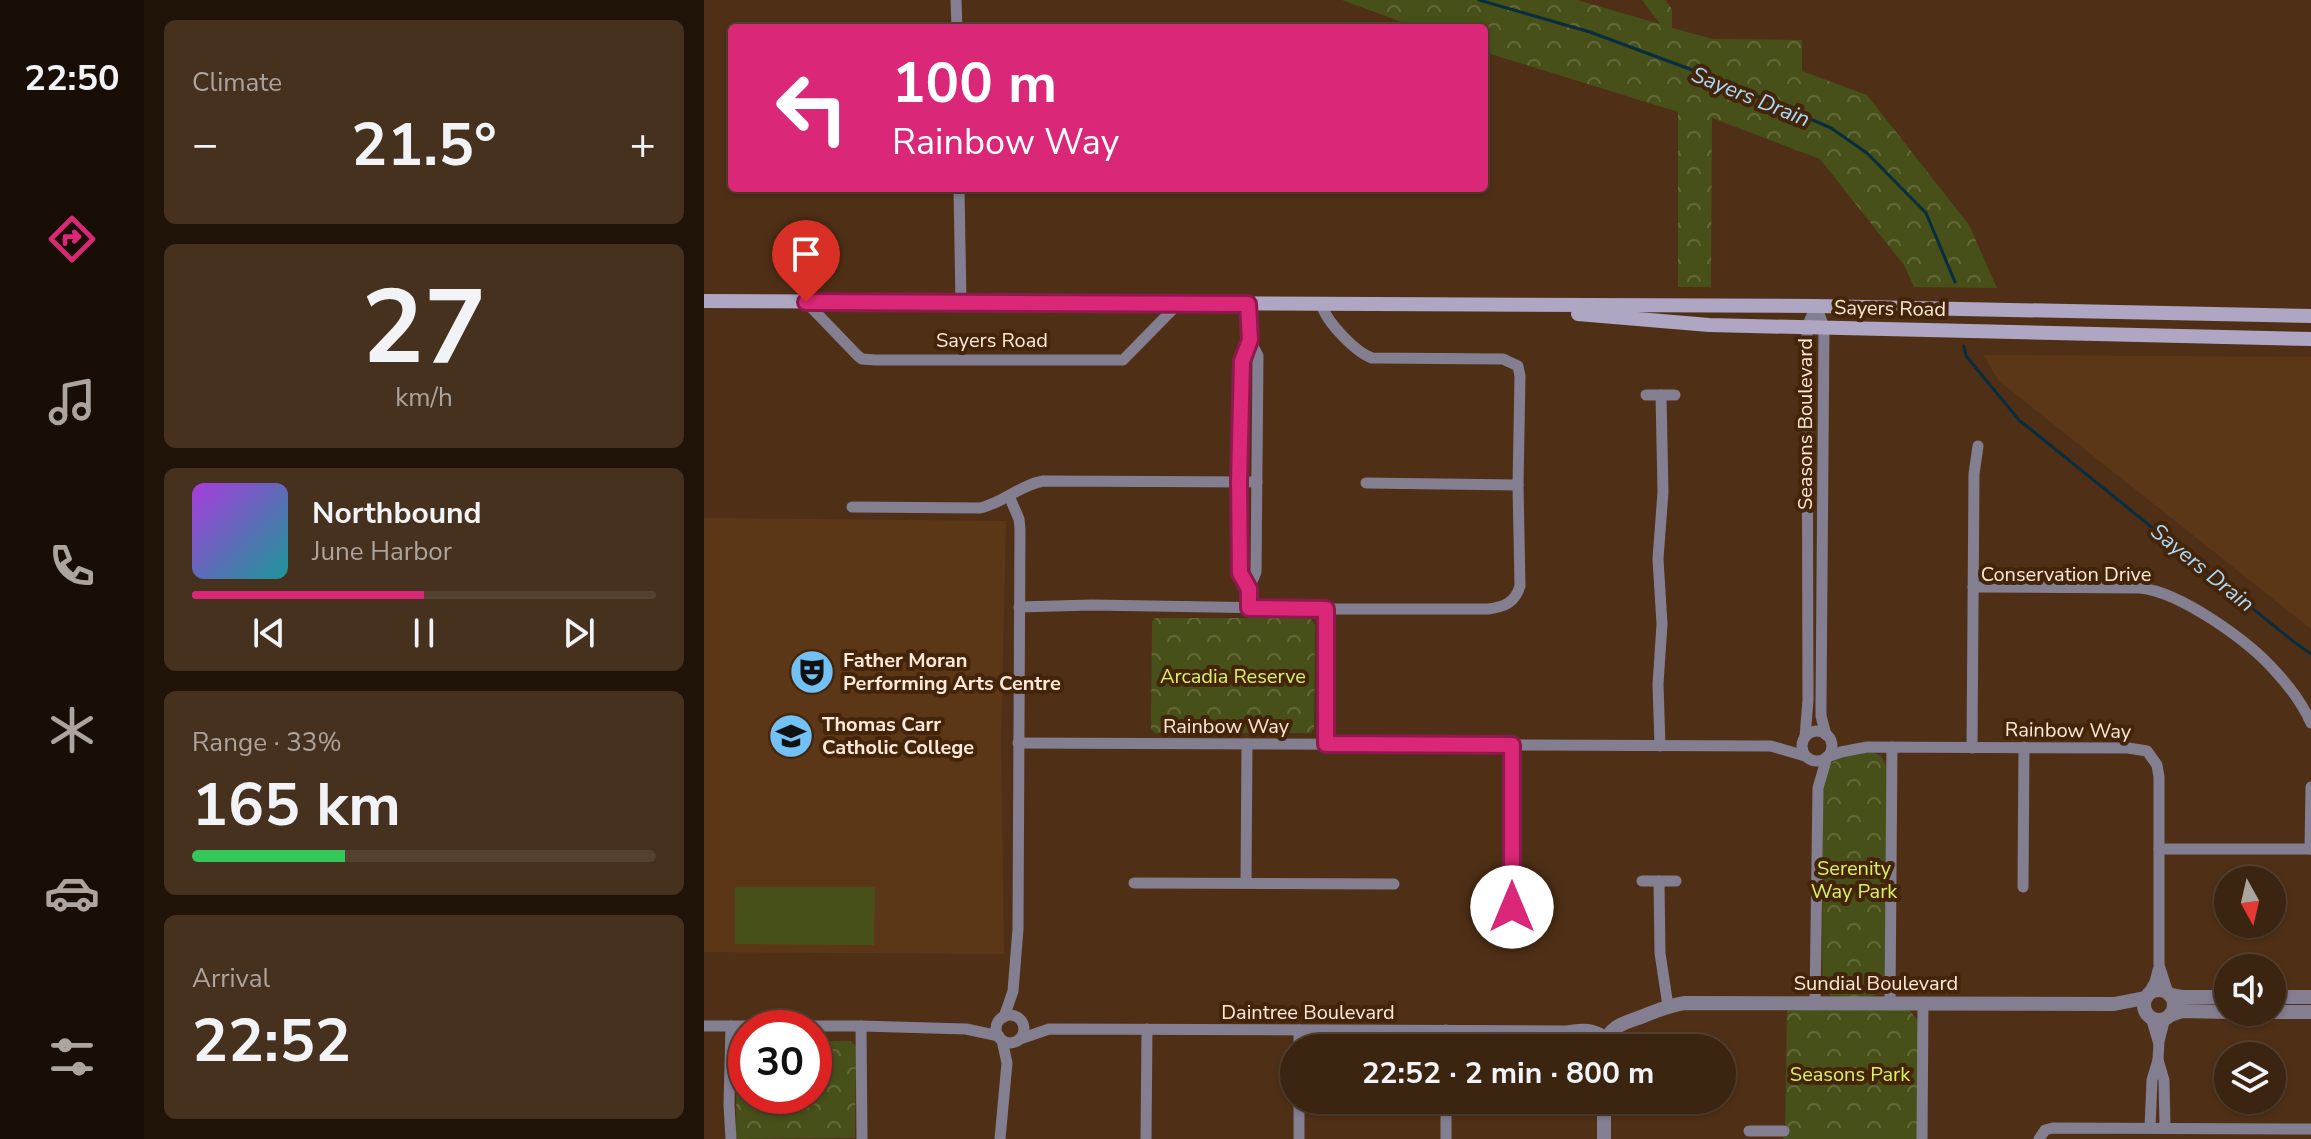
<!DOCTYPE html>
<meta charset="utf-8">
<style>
:root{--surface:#3b2410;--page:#46301e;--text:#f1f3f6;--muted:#aca49f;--line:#544130;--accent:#db2777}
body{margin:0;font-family:"Nunito Sans",sans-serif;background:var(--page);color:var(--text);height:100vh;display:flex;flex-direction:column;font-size:30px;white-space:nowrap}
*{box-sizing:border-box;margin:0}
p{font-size:26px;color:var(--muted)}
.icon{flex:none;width:44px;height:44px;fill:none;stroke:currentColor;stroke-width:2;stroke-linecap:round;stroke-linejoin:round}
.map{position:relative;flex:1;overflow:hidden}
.details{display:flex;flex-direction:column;gap:20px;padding:20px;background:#201409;width:560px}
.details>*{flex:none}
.banner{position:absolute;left:24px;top:24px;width:760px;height:168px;border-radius:8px;box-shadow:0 2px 6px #0004,0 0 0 2px var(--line);background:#db2777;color:#fff;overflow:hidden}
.needle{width:52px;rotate:172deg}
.tools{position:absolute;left:1510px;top:866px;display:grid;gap:16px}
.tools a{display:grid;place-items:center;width:72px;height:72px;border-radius:50%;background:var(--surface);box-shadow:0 2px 6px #0004,0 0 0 2px var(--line);font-size:40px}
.speed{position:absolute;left:24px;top:1010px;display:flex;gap:16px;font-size:40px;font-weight:700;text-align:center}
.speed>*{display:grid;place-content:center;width:104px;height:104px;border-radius:50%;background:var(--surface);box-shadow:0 2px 6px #0004,0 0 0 2px var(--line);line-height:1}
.speed .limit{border:12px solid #d22;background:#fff;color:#111}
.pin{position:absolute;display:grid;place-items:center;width:68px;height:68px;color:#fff;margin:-82px -34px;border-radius:50% 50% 50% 0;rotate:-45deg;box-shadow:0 0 8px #0007}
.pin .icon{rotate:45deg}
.me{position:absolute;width:88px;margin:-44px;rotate:0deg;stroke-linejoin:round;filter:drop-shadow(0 0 6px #0008)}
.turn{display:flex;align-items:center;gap:28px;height:168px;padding:0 32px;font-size:36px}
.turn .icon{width:104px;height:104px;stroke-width:2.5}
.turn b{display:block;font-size:56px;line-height:68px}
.big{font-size:60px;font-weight:700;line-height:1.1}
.details .card{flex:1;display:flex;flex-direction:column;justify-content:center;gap:12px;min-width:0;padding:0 28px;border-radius:12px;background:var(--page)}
.details .dial{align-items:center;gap:0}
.dial b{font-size:104px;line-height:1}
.song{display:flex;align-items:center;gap:24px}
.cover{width:96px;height:96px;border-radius:12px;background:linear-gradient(135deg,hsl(280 70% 55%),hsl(180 70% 35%))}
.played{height:8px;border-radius:4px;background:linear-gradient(90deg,var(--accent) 50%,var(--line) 50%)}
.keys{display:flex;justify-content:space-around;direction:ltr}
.heat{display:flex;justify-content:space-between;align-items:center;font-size:44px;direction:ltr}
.charge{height:12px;border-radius:6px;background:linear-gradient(90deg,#34c759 33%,var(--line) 0)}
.trip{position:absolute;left:576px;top:1034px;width:456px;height:80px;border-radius:40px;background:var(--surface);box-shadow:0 2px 6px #0004,0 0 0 2px var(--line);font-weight:700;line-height:80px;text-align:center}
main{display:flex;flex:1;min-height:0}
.dock{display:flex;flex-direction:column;width:144px;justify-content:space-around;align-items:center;background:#180e06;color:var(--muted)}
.dock .icon{width:56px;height:56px}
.dock .selected{color:var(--accent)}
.dock b{font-size:36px;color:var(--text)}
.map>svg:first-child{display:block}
.built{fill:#5c3717}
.grass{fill:#475018}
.park{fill:url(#park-crowns)}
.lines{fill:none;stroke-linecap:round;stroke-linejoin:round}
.stream{stroke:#082c40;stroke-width:3}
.minor{stroke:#837e90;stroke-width:11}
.tertiary{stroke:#837e90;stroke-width:14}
.secondary{stroke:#aea6c2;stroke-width:14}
.route-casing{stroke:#8e194d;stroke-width:20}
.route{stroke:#db2777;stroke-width:14}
.labels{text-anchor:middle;stroke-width:8;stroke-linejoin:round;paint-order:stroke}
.street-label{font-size:20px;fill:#fee9da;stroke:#44250a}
.poi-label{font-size:20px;font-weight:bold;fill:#fee9da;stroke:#44250a;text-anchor:start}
.park-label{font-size:20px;fill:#d9f267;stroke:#44250a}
.water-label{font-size:22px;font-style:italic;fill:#aad9f9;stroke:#44250a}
</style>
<main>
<nav class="dock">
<b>22:50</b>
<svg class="icon selected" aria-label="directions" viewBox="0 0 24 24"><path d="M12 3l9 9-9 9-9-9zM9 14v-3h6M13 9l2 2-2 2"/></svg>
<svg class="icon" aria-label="music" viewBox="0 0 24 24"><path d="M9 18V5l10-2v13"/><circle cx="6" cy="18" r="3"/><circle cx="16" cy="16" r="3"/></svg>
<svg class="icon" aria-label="phone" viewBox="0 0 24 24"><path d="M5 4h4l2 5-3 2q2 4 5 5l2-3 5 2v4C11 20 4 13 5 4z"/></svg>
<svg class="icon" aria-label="climate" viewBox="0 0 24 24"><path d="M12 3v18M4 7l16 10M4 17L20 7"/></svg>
<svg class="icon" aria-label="car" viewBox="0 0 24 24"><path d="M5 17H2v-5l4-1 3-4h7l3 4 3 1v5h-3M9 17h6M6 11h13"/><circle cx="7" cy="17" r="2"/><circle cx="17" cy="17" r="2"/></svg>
<svg class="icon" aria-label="filters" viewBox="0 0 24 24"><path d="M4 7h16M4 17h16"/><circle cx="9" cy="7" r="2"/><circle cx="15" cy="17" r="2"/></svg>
</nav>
<section class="details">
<div class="card"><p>Climate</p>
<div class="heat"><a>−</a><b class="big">21.5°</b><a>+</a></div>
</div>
<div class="card dial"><b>27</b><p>km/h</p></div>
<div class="card">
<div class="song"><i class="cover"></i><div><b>Northbound</b><p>June Harbor</p></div></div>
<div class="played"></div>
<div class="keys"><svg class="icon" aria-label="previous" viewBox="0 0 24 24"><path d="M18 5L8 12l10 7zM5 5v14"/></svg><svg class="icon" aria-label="pause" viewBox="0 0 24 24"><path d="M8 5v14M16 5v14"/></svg><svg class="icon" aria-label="next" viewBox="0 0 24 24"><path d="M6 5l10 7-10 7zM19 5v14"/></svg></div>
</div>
<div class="card"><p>Range · 33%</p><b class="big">165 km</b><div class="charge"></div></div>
<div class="card"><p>Arrival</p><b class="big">22:52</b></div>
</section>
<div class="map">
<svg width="1607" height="1139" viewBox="0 0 1607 1139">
<defs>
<pattern id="park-crowns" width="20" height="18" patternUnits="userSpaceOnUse" patternTransform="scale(2)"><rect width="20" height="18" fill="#475018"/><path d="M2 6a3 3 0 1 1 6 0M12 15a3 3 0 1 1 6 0" fill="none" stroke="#636939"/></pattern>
</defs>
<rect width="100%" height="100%" fill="#4f3016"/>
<g class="built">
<path d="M1279,355l328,2v272l-312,-248z"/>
<path d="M0,518l302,3 -5,219 3,214 -300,-2z"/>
</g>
<path class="grass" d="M31,887h140l-1,58 -139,-1z"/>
<g class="park">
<path d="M638,0h235l83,24 -18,-24h23l7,9v19l41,11 89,1v31l65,24 102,130 28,63 -83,-1 -10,-22 -84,-106 -108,-41 -1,169h-33v-175l-194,-60v-24h-66z"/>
<path d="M451,618h155l5,6 -1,105 -4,4h-155l-4,-4 1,-108z"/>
<path d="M1151,753h19l7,3 6,11 -2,220c-10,15 -37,10 -54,9l-9,-10 1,-202c8,-24 7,-24 32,-31z"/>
<path d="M1083,1009l122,1 9,10v119h-136l3,-3z"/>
<path d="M38,1041h4v55h68v-55h37l5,5 -1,92 -117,1 -2,-2 1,-92z"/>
</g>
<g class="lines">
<g class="stream">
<path d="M775,0l111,32 140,52 101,44 36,25 59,60 29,69"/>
<path d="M1260,346l2,10 53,64 275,222 17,12"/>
</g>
<g class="minor">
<path d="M252,0l1,28"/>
<path d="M255,188l2,115"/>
<path d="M102,302l52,54 4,3 13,1h248l55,-56"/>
<path d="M544,304l2,36 8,16 -2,216 -7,17v19"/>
<path d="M1112,306l8,21 -3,378v11l5,19"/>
<path d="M942,395h29"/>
<path d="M662,483l152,2"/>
<path d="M148,507l128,1c23,-5 40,-23 63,-27l214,1"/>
<path d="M1269,587l167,1c41,4 110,54 136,84 13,14 27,33 35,51"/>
<path d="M545,589l-9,-16 -1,-91 3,-121 8,-21"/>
<path d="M315,607l73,-2 234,4h162c16,-2 27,-6 32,-23l-2,-101 2,-109 -2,-10 -15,-7 -131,-1c-17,-6 -45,-36 -50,-52"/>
<circle cx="1113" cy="746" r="15"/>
<path d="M1101,737l3,-37 -1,-373 9,-21"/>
<path d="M314,743l753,3 34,10"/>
<path d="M622,744v-135"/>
<path d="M956,746l-2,-62 4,-60 -4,-65 5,-67 -2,-97"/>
<path d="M1268,748l2,-274 4,-28"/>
<path d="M1123,757l14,-5 26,-5 261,1 19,3 10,14 2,12v188l9,28"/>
<path d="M1455,849h152"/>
<path d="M1606,849l1,-62"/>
<path d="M938,881h34"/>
<path d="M955,881l1,72 8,53"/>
<path d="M430,883l260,1"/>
<path d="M542,883l1,-139"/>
<path d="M1319,887l1,-140"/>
<path d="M808,907v-162"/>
<path d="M1444,994l7,-12 3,-12"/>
<path d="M1111,1003l3,-215 9,-31"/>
<path d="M1186,1003l2,-256"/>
<circle cx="306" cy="1029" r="14"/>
<path d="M300,1017l9,-26 5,-62 2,-400 -1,-10 -10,-23"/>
<path d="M1447,1017l7,24"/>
<path d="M0,1026h157l105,3 33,7"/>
<path d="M27,1026l-2,79 2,34"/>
<path d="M157,1026l1,113"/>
<path d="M742,1030l1,18"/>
<path d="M316,1039l29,-10 518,2c20,-4 32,-2 47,12"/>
<path d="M595,1048v-18"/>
<path d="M1446,1128l2,-48 6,-20"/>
<path d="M1461,1128l-1,-48 -6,-20 1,-19 6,-23"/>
<path d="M1045,1131h35"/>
<path d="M296,1139l7,-76 -5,-23"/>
<path d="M442,1139l1,-110"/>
<path d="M595,1139v-39"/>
<path d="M742,1139v-39"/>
<path d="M1218,1139l1,-136"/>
<path d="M1335,1139l6,-9 8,-2 258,1"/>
</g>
<g class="tertiary">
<circle cx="1455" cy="1005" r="15"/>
<path d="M1466,995l12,2h46"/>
<path d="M1568,997h39"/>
<path d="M1568,1012h39"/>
<path d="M1466,1015l12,-4 46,1"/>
<path d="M899,1048c5,-21 20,-25 38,-31 15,-6 28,-12 44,-14l429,1 31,-6"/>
<path d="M900,1139v-39"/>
</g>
<g class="secondary">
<path d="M0,301l1112,5 495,10"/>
<path d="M874,314l131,11 602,14"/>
</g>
</g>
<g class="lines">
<g class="route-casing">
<path id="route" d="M102,302l442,2 2,36 -8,21 -3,121 1,91 9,16v19l77,1v135l186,1v162"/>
</g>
<use href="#route" class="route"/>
</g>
<defs>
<g id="theatre-disc" transform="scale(2.3)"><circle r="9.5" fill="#71c1f5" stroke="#44250a"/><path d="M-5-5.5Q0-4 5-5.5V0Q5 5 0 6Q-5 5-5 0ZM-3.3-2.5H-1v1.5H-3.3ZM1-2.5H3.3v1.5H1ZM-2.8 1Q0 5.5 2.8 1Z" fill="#111"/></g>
<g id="school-disc" transform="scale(2.3)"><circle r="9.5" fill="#71c1f5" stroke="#44250a"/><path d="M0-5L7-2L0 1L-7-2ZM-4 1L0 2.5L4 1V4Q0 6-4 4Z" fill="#111"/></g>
</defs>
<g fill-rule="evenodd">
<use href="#theatre-disc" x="108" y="672"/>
<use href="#school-disc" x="87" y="736"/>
</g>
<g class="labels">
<g class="street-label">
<text transform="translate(1186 308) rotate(1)" y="7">Sayers Road</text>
<text x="288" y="347">Sayers Road</text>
<text transform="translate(1101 424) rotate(-90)" y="7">Seasons Boulevard</text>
<text x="1362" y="581">Conservation Drive</text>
<text x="522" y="733">Rainbow Way</text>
<text transform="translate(1364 730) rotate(1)" y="7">Rainbow Way</text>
<text x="1172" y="990">Sundial Boulevard</text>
<text x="604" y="1019">Daintree Boulevard</text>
</g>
<g class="poi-label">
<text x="139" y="667">Father Moran<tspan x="139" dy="23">Performing Arts Centre</tspan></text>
<text x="118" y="731">Thomas Carr<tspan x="118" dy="23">Catholic College</tspan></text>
</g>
<g class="park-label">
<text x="529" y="683">Arcadia Reserve</text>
<text x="1150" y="875">Serenity<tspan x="1150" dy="23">Way Park</tspan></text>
<text x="1146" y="1081">Seasons Park</text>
</g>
<g class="water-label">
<text transform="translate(1047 96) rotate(22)" y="8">Sayers Drain</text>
<text transform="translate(1499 567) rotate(39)" y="8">Sayers Drain</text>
</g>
</g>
</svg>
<div class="tools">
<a><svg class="needle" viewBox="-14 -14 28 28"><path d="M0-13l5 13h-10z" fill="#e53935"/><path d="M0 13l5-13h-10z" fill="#aca49f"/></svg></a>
<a><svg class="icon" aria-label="sound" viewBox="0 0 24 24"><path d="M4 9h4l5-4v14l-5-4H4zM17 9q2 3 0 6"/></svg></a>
<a><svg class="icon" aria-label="layers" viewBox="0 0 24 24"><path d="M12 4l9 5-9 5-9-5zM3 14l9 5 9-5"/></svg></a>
</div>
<div class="speed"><div class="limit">30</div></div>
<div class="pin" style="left:102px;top:302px;background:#d93025"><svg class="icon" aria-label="arrive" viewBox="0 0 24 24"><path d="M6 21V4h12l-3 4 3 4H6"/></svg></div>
<svg class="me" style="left:808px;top:907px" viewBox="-20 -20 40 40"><circle r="19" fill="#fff"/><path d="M0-13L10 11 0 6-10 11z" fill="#db2777"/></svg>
<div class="trip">22:52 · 2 min · 800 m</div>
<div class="banner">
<div class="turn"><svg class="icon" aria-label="left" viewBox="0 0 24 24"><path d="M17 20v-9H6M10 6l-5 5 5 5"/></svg><div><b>100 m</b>Rainbow Way</div></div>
</div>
</div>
</main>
